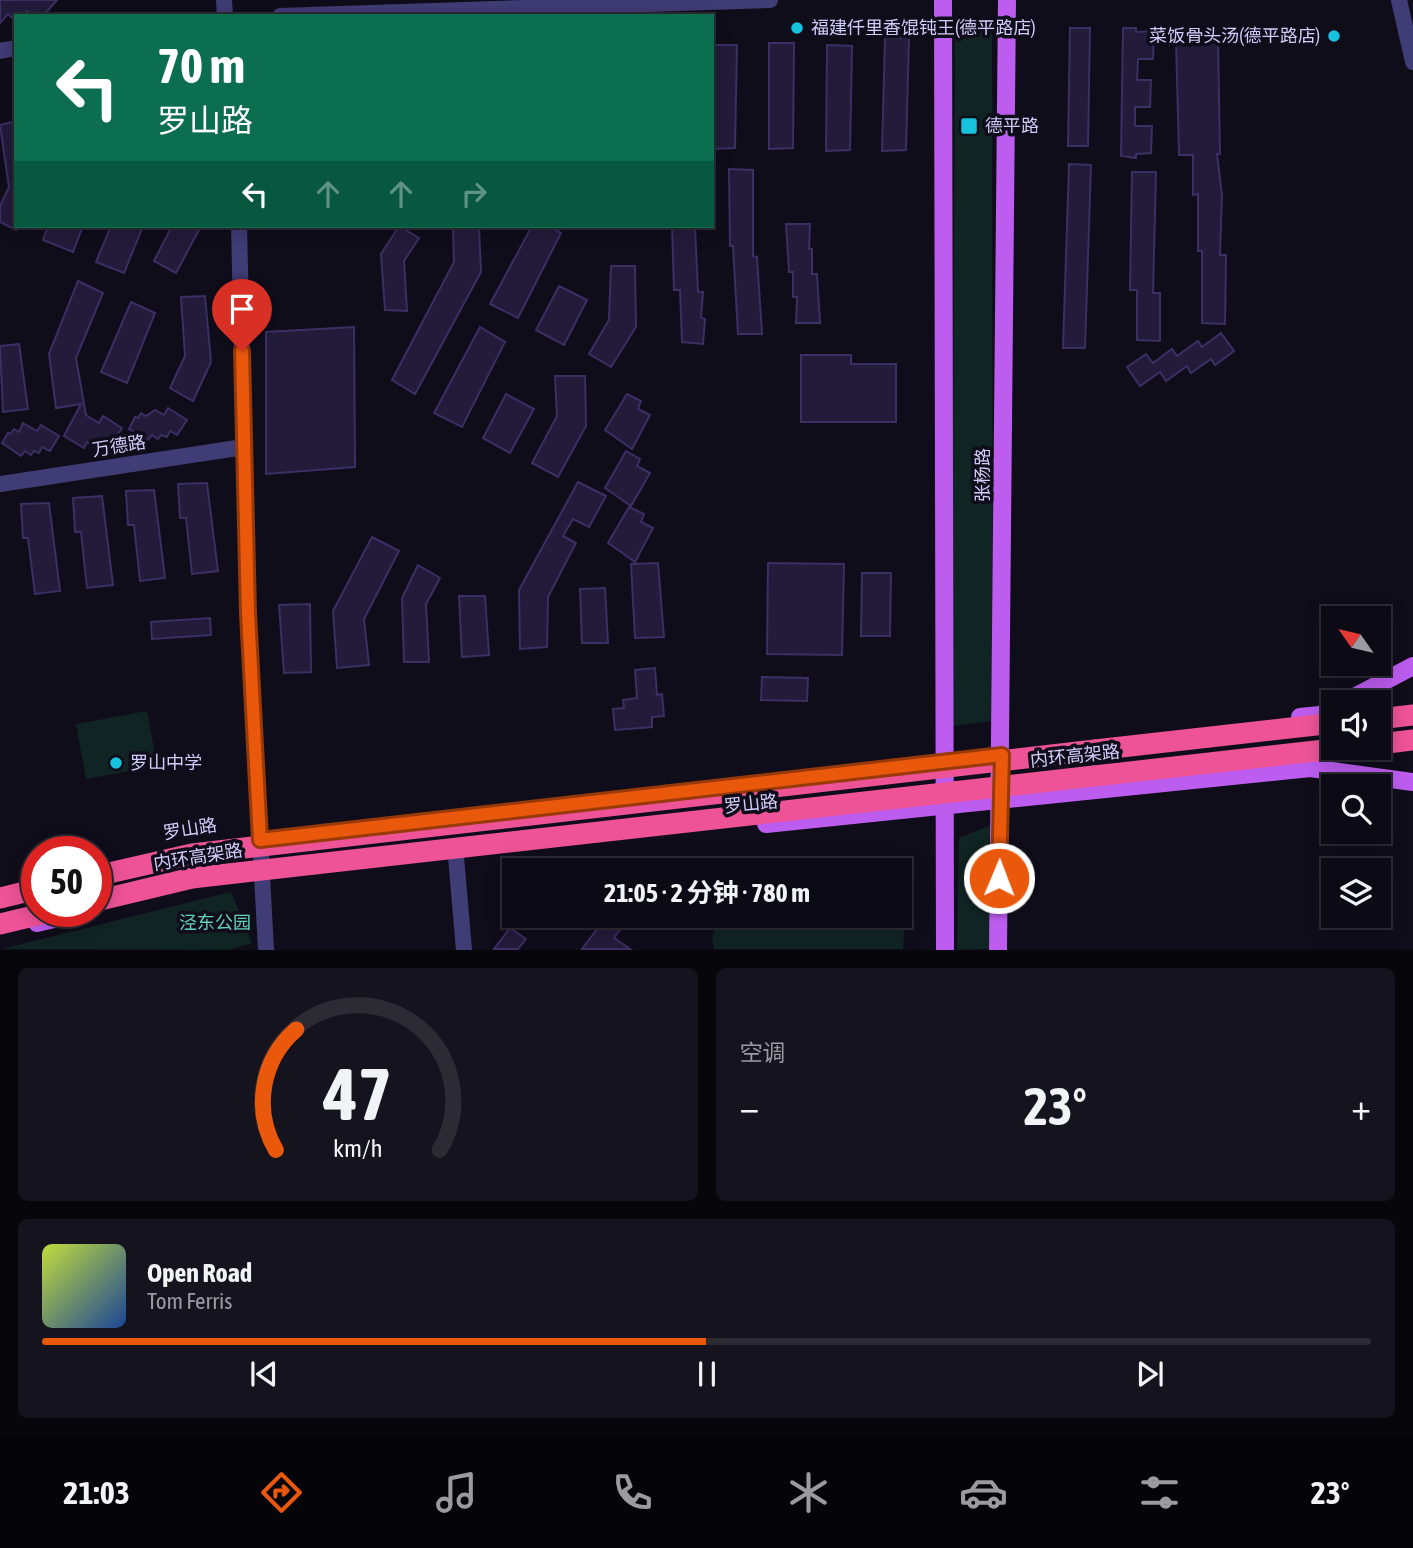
<!DOCTYPE html>
<html lang="zh">
<meta charset="utf-8">
<style>
:root{--surface:#0c0a14;--page:#15131d;--text:#f1f3f6;--muted:#9a9aa0;--line:#2c2b34;--accent:#ea580c}
body{margin:0;font-family:"Asap Condensed","Noto Sans SC",sans-serif;background:var(--page);color:var(--text);height:100vh;display:flex;flex-direction:column;font-size:26px;white-space:nowrap}
*{box-sizing:border-box;margin:0}
p{font-size:23px;color:var(--muted)}
.icon{flex:none;width:38px;height:38px;fill:none;stroke:currentColor;stroke-width:2;stroke-linecap:round;stroke-linejoin:round}
.map{position:relative;height:950px;overflow:hidden}
.side{display:flex;flex-direction:column;gap:18px;padding:18px;background:#07060b;flex:1}
.side>*{flex:none}
.top-card{position:absolute;left:14px;top:14px;width:700px;height:214px;border-radius:0px;box-shadow:0 4px 18px #0003,0 0 0 2px var(--line);background:#0b6e4f;color:#fff;overflow:hidden}
.needle{width:46px;rotate:304deg}
.buttons{position:absolute;left:1321px;top:606px;display:grid;gap:14px}
.buttons a{display:grid;place-items:center;width:70px;height:70px;border-radius:0px;background:var(--surface);box-shadow:0 4px 18px #0003,0 0 0 2px var(--line);font-size:35px}
.speed{position:absolute;left:21px;top:836px;display:flex;gap:14px;font-size:35px;font-weight:700;text-align:center}
.speed>*{display:grid;place-content:center;width:91px;height:91px;border-radius:50%;background:var(--surface);box-shadow:0 4px 18px #0003,0 0 0 2px var(--line);line-height:1}
.speed .limit{border:10px solid #d22;background:#fff;color:#111}
.pin{position:absolute;display:grid;place-items:center;width:60px;height:60px;color:#fff;margin:-72px -30px;border-radius:50% 50% 50% 0;rotate:-45deg;box-shadow:0 0 7px #0007}
.pin .icon{rotate:45deg}
.me{position:absolute;width:77px;margin:-38px;rotate:1deg;stroke-linejoin:round;filter:drop-shadow(0 0 5px #0008)}
.turn{display:flex;align-items:center;gap:24px;height:147px;padding:0 28px;font-size:32px}
.turn .icon{width:91px;height:91px;stroke-width:2.5}
.turn b{display:block;font-size:49px;line-height:60px}
.lanes{display:flex;align-items:center;height:66px;padding:0 28px;background:#0003;justify-content:center;gap:35px;direction:ltr}
.lanes .off{opacity:.35}
.big{font-size:52px;font-weight:700;line-height:1.1}
.side .card{flex:1;display:flex;flex-direction:column;justify-content:center;gap:10px;min-width:0;padding:0 24px;border-radius:10px;background:var(--page)}
.side .dial{align-items:center;gap:0}
.dial svg{height:182px;overflow:visible;fill:none;stroke:var(--line);stroke-width:7;stroke-linecap:round;text-anchor:middle}
.dial text{fill:var(--text);stroke:none}
.song{display:flex;align-items:center;gap:21px}
.cover{width:84px;height:84px;border-radius:10px;background:linear-gradient(135deg,hsl(70 70% 55%),hsl(220 70% 35%))}
.played{height:7px;border-radius:4px;background:linear-gradient(90deg,var(--accent) 50%,var(--line) 50%)}
.keys{display:flex;justify-content:space-around;direction:ltr}
.heat{display:flex;justify-content:space-between;align-items:center;font-size:38px;direction:ltr}
.side .tiles{flex:1;display:grid;gap:18px;grid-template-columns:1fr 1fr}
.card:last-child{grid-column:span 2}
.trip{position:absolute;left:502px;top:858px;width:410px;height:70px;border-radius:0px;background:var(--surface);box-shadow:0 4px 18px #0003,0 0 0 2px var(--line);font-weight:700;line-height:70px;text-align:center}
.dock{display:flex;height:112px;justify-content:space-around;align-items:center;background:#050408;color:var(--muted)}
.dock .icon{width:49px;height:49px}
.dock .active{color:var(--accent)}
.dock b{font-size:32px;color:var(--text)}
.map>svg:first-child{display:block}
.green{fill:#102424}
.building{fill:#221b3a;stroke:#3b2f63;stroke-width:2}
.lines{fill:none;stroke-linecap:round;stroke-linejoin:round}
.minor{stroke:#403c75;stroke-width:16}
.major{stroke:#bd5def;stroke-width:18}
.highway{stroke:#ee5398;stroke-width:21}
.highway-bridge{stroke:#ee5398;stroke-width:21}
.route-casing{stroke:#983908;stroke-width:18}
.route{stroke:#ea580c;stroke-width:12}
.poi-dot{fill:#16c2dc;stroke:#100d1b;stroke-width:2.5}
.labels{text-anchor:middle;stroke-width:7;stroke-linejoin:round;paint-order:stroke}
.poi-label{font-size:18px;fill:#d2ccfa;stroke:#100d1b;text-anchor:start}
.street-label{font-size:18px;fill:#d2ccfa;stroke:#100d1b}
.park-label{font-size:18px;fill:#60d1b8;stroke:#100d1b}
</style>
<div class="map">
<svg width="1413" height="950" viewBox="0 0 1413 950">
<rect width="100%" height="100%" fill="#100d1b"/>
<g class="green">
<path d="M992,30l1,691 -41,5 3,-695z"/>
<path d="M147,711l10,55 -71,13 -10,-55z"/>
<path d="M991,825l-2,124 -32,1 2,-112z"/>
<path d="M231,892l21,51 -24,7 -226,-1z"/>
<path d="M900,911l5,7 -2,31h-189l-2,-11 9,-23h179z"/>
</g>
<g class="building">
<path d="M0,0h57l-14,16h-11l-5,-5 -4,5h-7v5l-8,-7 -8,9z"/>
<path d="M1070,28h20l-2,118h-20z"/>
<path d="M1123,28h13v4l18,-1 -1,28h-15l-1,21h14l-1,27h-15v19h17l-1,27 -15,1v4l-15,-2z"/>
<path d="M885,38h24l-3,112 -24,1z"/>
<path d="M1218,38l2,116h-3l5,41 -2,60h6l-1,69 -23,-1v-72h-4v-57l-5,1v-40h-14l-3,-115z"/>
<path d="M769,43h25l-1,105 -24,1z"/>
<path d="M713,45h24l-2,103 -23,1z"/>
<path d="M827,45l25,1 -2,104 -24,1z"/>
<path d="M16,121v109l-16,-8v-16l9,-19 -9,-62z"/>
<path d="M1069,164l22,1 -6,183h-22z"/>
<path d="M729,169l24,1v86l4,1 5,77h-24l-5,-88h-3z"/>
<path d="M1132,172h24l-3,121h7v48l-23,-1v-50h-7z"/>
<path d="M786,224h24l-1,25h3v25h5l3,49h-24l1,-26h-4v-25h-4z"/>
<path d="M48,226h35l-10,26 -30,-12z"/>
<path d="M111,226h32l-19,47 -28,-11z"/>
<path d="M172,226h29l-25,47 -22,-12z"/>
<path d="M399,226l20,12 -15,23 3,50 -22,-1 -4,-56z"/>
<path d="M453,226h26l2,46 -66,122 -23,-14 62,-118z"/>
<path d="M532,226h16l13,7 -43,85 -28,-14z"/>
<path d="M672,226l23,1 3,65h5l-2,26 4,1 -2,25 -21,-2 -2,-52h-6z"/>
<path d="M611,266h24l1,61 -25,40 -22,-13 20,-34z"/>
<path d="M78,281l25,12 -27,65 10,57 13,8 4,-7 19,12 -10,15 -7,-4 -3,6 -5,-3 -3,5 -7,-5 -3,6 -20,-12 17,-32 -25,4 -7,-54z"/>
<path d="M559,286l28,14 -23,45 -28,-15z"/>
<path d="M205,296l6,66 -18,39 -23,-13 15,-32 -4,-59z"/>
<path d="M131,302l24,11 -28,70 -26,-11z"/>
<path d="M354,327l1,140 -89,7v-142z"/>
<path d="M480,327l25,15 -43,85 -28,-14z"/>
<path d="M1221,333l13,18 -19,14 -4,-6 -20,14 -4,-7 -21,15 -6,-9 -20,14 -13,-19 19,-13 7,9 19,-14 5,7 21,-15 4,6z"/>
<path d="M19,344l9,65 -25,3 -3,-66z"/>
<path d="M801,355h50v9h45v58h-95z"/>
<path d="M555,376h30l1,50 -28,51 -26,-14 25,-47z"/>
<path d="M506,394l28,15 -24,44 -27,-15z"/>
<path d="M627,394l14,7 -3,8 12,6 -18,34 -27,-19z"/>
<path d="M168,408l19,12 -10,15 -7,-4 -3,6 -6,-2 -3,4 -6,-4 -4,5 -19,-11 6,-12 3,1 3,-5 5,3 9,-6 9,5z"/>
<path d="M23,423l14,8 4,-6 18,11 -9,15 -8,-4 -3,6 -5,-2 -3,4 -6,-4 -4,5 -19,-13 6,-10 2,1 4,-5 5,3z"/>
<path d="M626,451l14,8 -3,7 13,7 -19,33 -26,-18z"/>
<path d="M578,482l28,14 -17,31 -16,-8 -10,17 13,7 -28,54 -1,50 -27,2 -1,-59z"/>
<path d="M207,483l11,88 -26,3 -6,-56h-6l-2,-34z"/>
<path d="M154,490l11,88 -25,3 -6,-56h-6l-2,-34z"/>
<path d="M102,496l11,89 -26,3 -6,-56h-6l-2,-34z"/>
<path d="M49,503l11,88 -25,3 -7,-56h-5l-2,-34z"/>
<path d="M629,507l15,7 -3,8 12,6 -18,34 -27,-19z"/>
<path d="M372,537l27,14 -35,68 5,46 -32,3 -4,-57z"/>
<path d="M658,563l6,74 -29,1 -4,-74z"/>
<path d="M768,563l76,1 -2,91 -75,-1z"/>
<path d="M418,565l22,13 -14,26 3,58h-25l-2,-64z"/>
<path d="M862,573h29l-1,63h-29z"/>
<path d="M605,588l3,55h-26l-2,-54z"/>
<path d="M459,596h26l4,59 -27,2z"/>
<path d="M310,604l1,68 -27,1 -5,-68z"/>
<path d="M210,618l1,17 -59,4 -1,-17z"/>
<path d="M655,668l2,27 5,-1 2,22 -12,1v10l-37,3 -2,-21 11,-1 -1,-8 14,-2 -2,-28z"/>
<path d="M762,677l46,1 -1,23 -46,-1z"/>
<path d="M607,916l15,11 -8,11 16,11h-48z"/>
<path d="M510,928l16,11 -8,10h-24z"/>
</g>
<g class="lines">
<g class="minor">
<path d="M224,0l1,16"/>
<path d="M1399,0l14,62"/>
<path d="M280,16l490,-16"/>
<path d="M0,51l16,-3"/>
<path d="M239,226l9,387 18,337"/>
<path d="M0,484l244,-37"/>
<path d="M456,857l8,93"/>
</g>
<g class="major">
<path d="M943,0l2,950"/>
<path d="M1345,702l68,-36"/>
<path d="M1300,717l20,-2 14,-7"/>
<path d="M766,824l544,-56 103,14"/>
<path d="M37,923l47,-11"/>
<path d="M998,950l9,-950"/>
</g>
<g class="highway">
<path d="M1379,719l34,-4"/>
<path d="M1379,744l34,-4"/>
<path d="M1095,750l239,-27"/>
<path d="M1094,776l257,-29"/>
<path d="M0,898l37,-9"/>
<path d="M0,924l50,-12"/>
</g>
<g class="highway-bridge">
<path d="M96,876l96,-22 903,-104"/>
<path d="M96,901l96,-23 902,-102"/>
</g>
</g>
<g class="lines">
<g class="route-casing">
<path id="route" d="M242,351l6,262 12,227 742,-85 -3,123"/>
</g>
<use href="#route" class="route"/>
</g>
<g class="poi-dot">
<circle cx="797" cy="28" r="7"/>
<circle cx="1334" cy="36" r="7"/>
<rect x="960" y="117" width="18" height="18" rx="3.5"/>
<circle cx="116" cy="763" r="7"/>
</g>
<g class="labels">
<g class="poi-label">
<text x="811" y="34">福建仟里香馄钝王(德平路店)</text>
<text x="1320" y="42" text-anchor="end">菜饭骨头汤(德平路店)</text>
<text x="985" y="132">德平路</text>
<text x="130" y="769">罗山中学</text>
</g>
<g class="street-label">
<text transform="translate(119 446) rotate(-9)" y="6">万德路</text>
<text transform="translate(983 475) rotate(-90)" y="6">张杨路</text>
<text transform="translate(1075 756) rotate(-6)" y="6">内环高架路</text>
<text transform="translate(751 804) rotate(-6)" y="6">罗山路</text>
<text transform="translate(190 829) rotate(-9)" y="6">罗山路</text>
<text transform="translate(198 857) rotate(-9)" y="6">内环高架路</text>
</g>
<g class="park-label">
<text x="215" y="929">泾东公园</text>
</g>
</g>
</svg>
<div class="buttons">
<a><svg class="needle" viewBox="-14 -14 28 28"><path d="M0-13l5 13h-10z" fill="#e53935"/><path d="M0 13l5-13h-10z" fill="#9a9aa0"/></svg></a>
<a><svg class="icon" aria-label="sound" viewBox="0 0 24 24"><path d="M4 9h4l5-4v14l-5-4H4zM17 9q2 3 0 6"/></svg></a>
<a><svg class="icon" aria-label="search" viewBox="0 0 24 24"><circle cx="10" cy="10" r="6"/><path d="M15 15l6 6"/></svg></a>
<a><svg class="icon" aria-label="layers" viewBox="0 0 24 24"><path d="M12 4l9 5-9 5-9-5zM3 14l9 5 9-5"/></svg></a>
</div>
<div class="speed"><div class="limit">50</div></div>
<div class="pin" style="left:242px;top:351px;background:#d93025"><svg class="icon" aria-label="arrive" viewBox="0 0 24 24"><path d="M6 21V4h12l-3 4 3 4H6"/></svg></div>
<svg class="me" style="left:999px;top:878px" viewBox="-20 -20 40 40"><circle r="17" fill="#ea580c" stroke="#fff" stroke-width="3"/><path d="M0-11L8 9 0 5-8 9z" fill="#fff"/></svg>
<div class="trip">21:05 · 2 分钟 · 780 m</div>
<div class="top-card">
<div class="turn"><svg class="icon" aria-label="left" viewBox="0 0 24 24"><path d="M17 20v-9H6M10 6l-5 5 5 5"/></svg><div><b>70 m</b>罗山路</div></div>
<div class="lanes"><svg class="icon" aria-label="left" viewBox="0 0 24 24"><path d="M17 20v-9H6M10 6l-5 5 5 5"/></svg><svg class="icon off" aria-label="ahead" viewBox="0 0 24 24"><path d="M12 20V5M6 11l6-6 6 6"/></svg><svg class="icon off" aria-label="ahead" viewBox="0 0 24 24"><path d="M12 20V5M6 11l6-6 6 6"/></svg><svg class="icon off" aria-label="right" viewBox="0 0 24 24"><path d="M7 20v-9h11M14 6l5 5-5 5"/></svg></div>
</div>
</div>
<section class="side">
<div class="tiles">
<div class="card dial"><svg viewBox="0 0 100 80">
<path d="M14 69A42 42 0 1 1 86 69"/>
<path d="M14 69A42 42 0 0 1 23 16" stroke="#ea580c"/>
<text x="50" y="56" font-size="32" font-weight="700">47</text>
<text x="50" y="72" font-size="11">km/h</text>
</svg></div>
<div class="card"><p>空调</p>
<div class="heat"><a>−</a><b class="big">23°</b><a>+</a></div>
</div>
<div class="card">
<div class="song"><i class="cover"></i><div><b>Open Road</b><p>Tom Ferris</p></div></div>
<div class="played"></div>
<div class="keys"><svg class="icon" aria-label="previous" viewBox="0 0 24 24"><path d="M18 5L8 12l10 7zM5 5v14"/></svg><svg class="icon" aria-label="pause" viewBox="0 0 24 24"><path d="M8 5v14M16 5v14"/></svg><svg class="icon" aria-label="next" viewBox="0 0 24 24"><path d="M6 5l10 7-10 7zM19 5v14"/></svg></div>
</div>
</div>
</section>
<nav class="dock">
<b>21:03</b>
<svg class="icon active" aria-label="directions" viewBox="0 0 24 24"><path d="M12 3l9 9-9 9-9-9zM9 14v-3h6M13 9l2 2-2 2"/></svg>
<svg class="icon" aria-label="music" viewBox="0 0 24 24"><path d="M9 18V5l10-2v13"/><circle cx="6" cy="18" r="3"/><circle cx="16" cy="16" r="3"/></svg>
<svg class="icon" aria-label="phone" viewBox="0 0 24 24"><path d="M5 4h4l2 5-3 2q2 4 5 5l2-3 5 2v4C11 20 4 13 5 4z"/></svg>
<svg class="icon" aria-label="climate" viewBox="0 0 24 24"><path d="M12 3v18M4 7l16 10M4 17L20 7"/></svg>
<svg class="icon" aria-label="car" viewBox="0 0 24 24"><path d="M5 17H2v-5l4-1 3-4h7l3 4 3 1v5h-3M9 17h6M6 11h13"/><circle cx="7" cy="17" r="2"/><circle cx="17" cy="17" r="2"/></svg>
<svg class="icon" aria-label="filters" viewBox="0 0 24 24"><path d="M4 7h16M4 17h16"/><circle cx="9" cy="7" r="2"/><circle cx="15" cy="17" r="2"/></svg>
<b>23°</b>
</nav>
